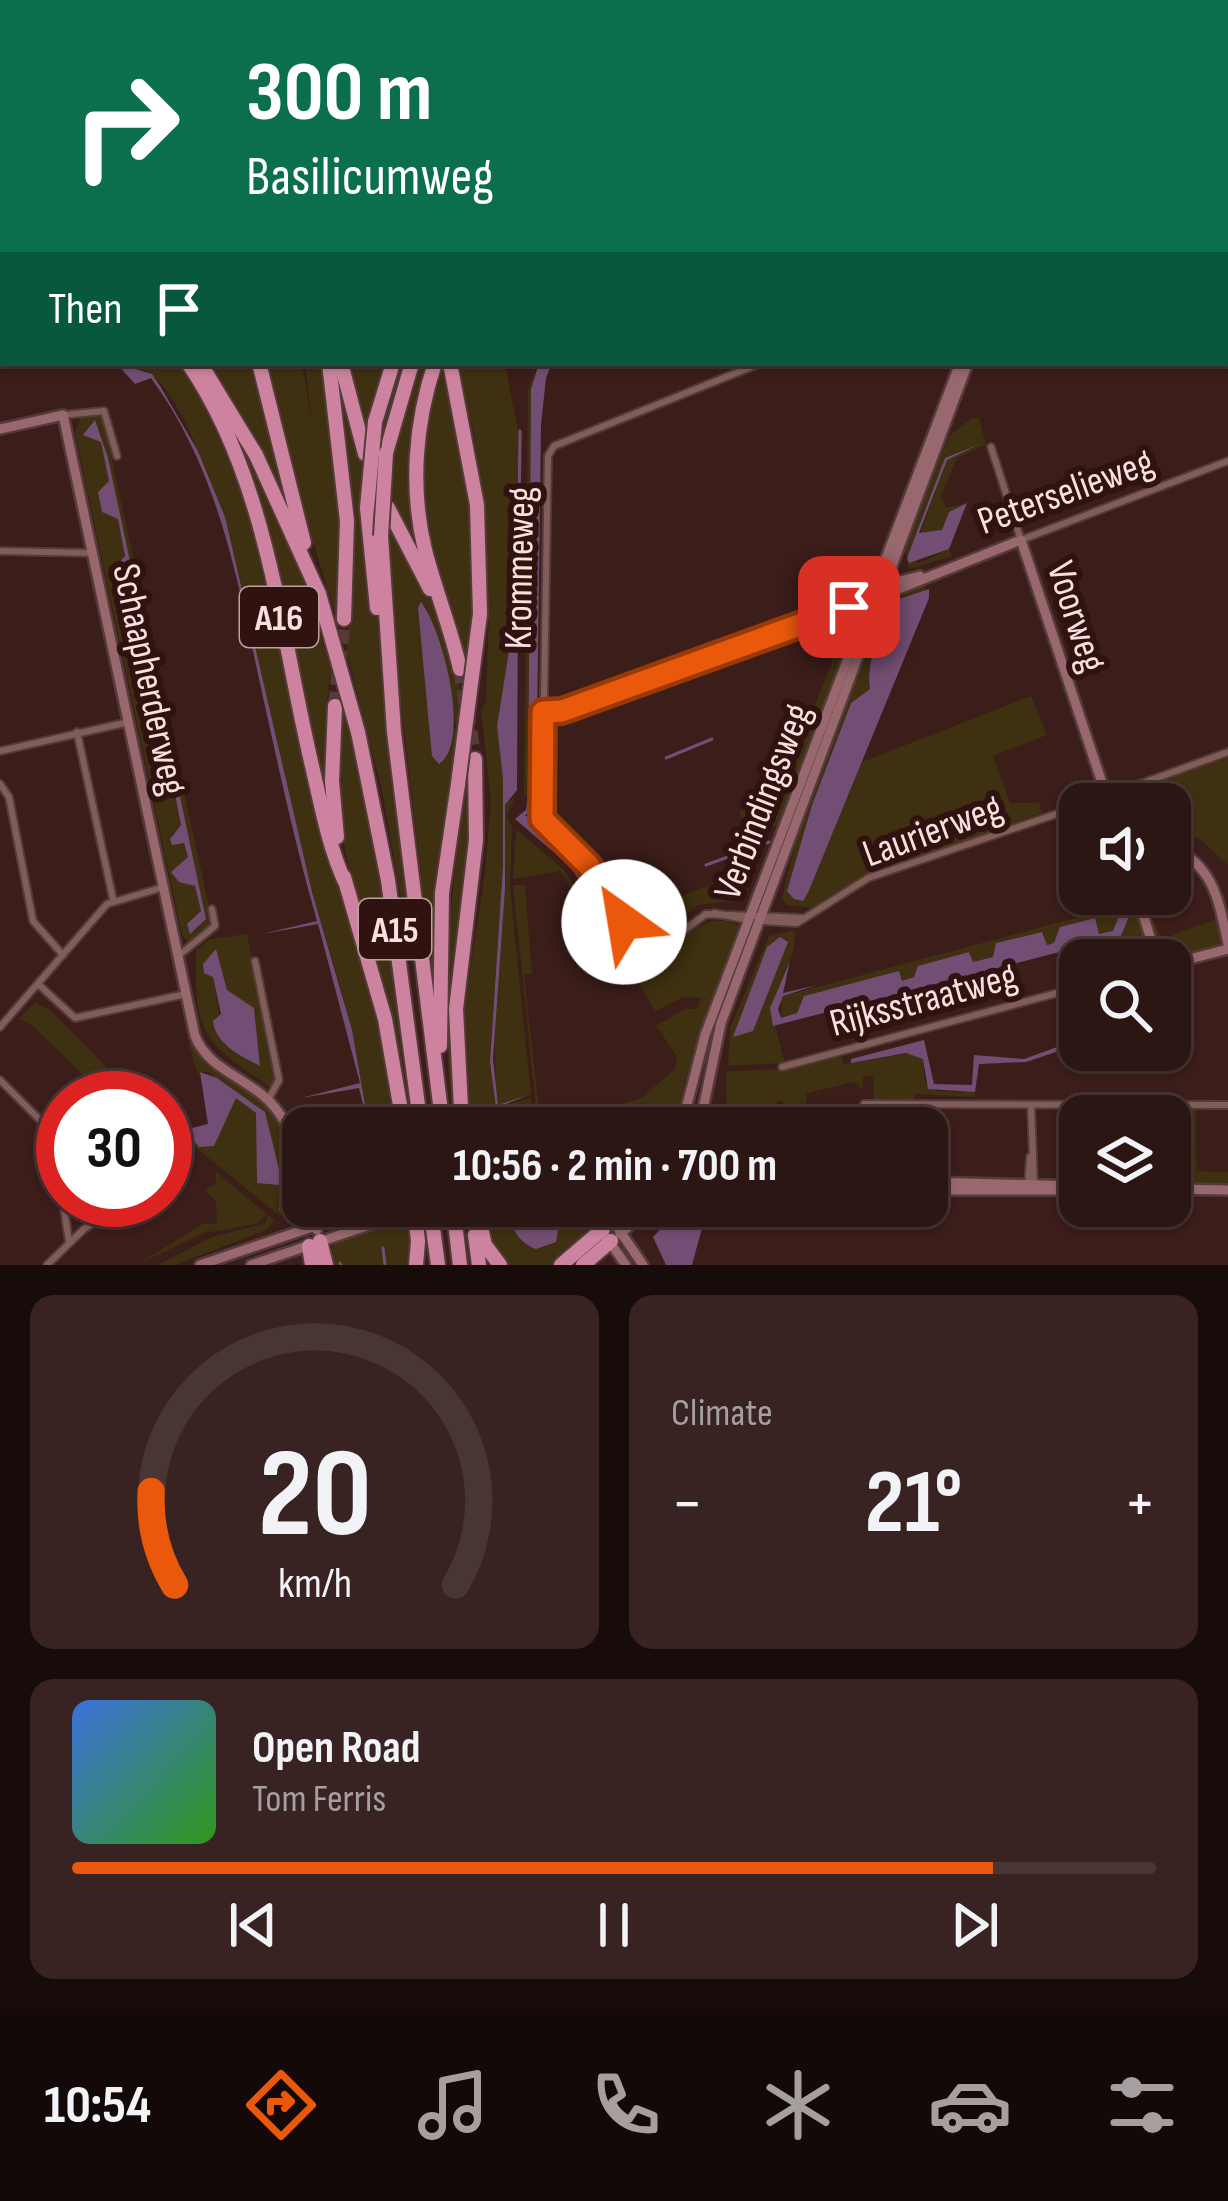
<!DOCTYPE html>
<meta charset="utf-8">
<style>
:root{--surface:#2c1614;--page:#382322;--text:#f1f3f6;--muted:#a69fa0;--line:#483534;--accent:#ea580c}
body{margin:0;font-family:"Sofia Sans Condensed",sans-serif;background:var(--page);color:var(--text);height:100vh;display:flex;flex-direction:column;font-size:45px;white-space:nowrap}
*{box-sizing:border-box;margin:0}
p{font-size:39px;color:var(--muted)}
.icon{flex:none;width:66px;height:66px;fill:none;stroke:currentColor;stroke-width:2;stroke-linecap:round;stroke-linejoin:round}
.map{position:relative;height:1265px;overflow:hidden}
.sheet{display:flex;flex-direction:column;gap:30px;padding:30px;background:#180c0b;flex:1}
.sheet>*{flex:none}
.hud{position:absolute;left:0px;top:0px;width:1230px;height:366px;box-shadow:0 3px 9px #0004,0 0 0 3px var(--line);background:#0b6e4f;color:#fff;overflow:hidden}
.controls{position:absolute;left:1059px;top:783px;display:grid;gap:24px}
.controls a{display:grid;place-items:center;width:132px;height:132px;border-radius:24px;background:var(--surface);box-shadow:0 3px 9px #0004,0 0 0 3px var(--line);font-size:60px}
.speed{position:absolute;left:36px;top:1071px;display:flex;gap:24px;font-size:60px;font-weight:700;text-align:center}
.speed>*{display:grid;place-content:center;width:156px;height:156px;border-radius:50%;background:var(--surface);box-shadow:0 3px 9px #0004,0 0 0 3px var(--line);line-height:1}
.speed .limit{border:18px solid #d22;background:#fff;color:#111}
.pin{position:absolute;display:grid;place-items:center;width:102px;height:102px;color:#fff;margin:-51px;border-radius:24px;box-shadow:0 6px 18px #0006}
.me{position:absolute;width:132px;margin:-66px;rotate:328deg;stroke-linejoin:round;filter:drop-shadow(0 0 9px #0008)}
.turn{display:flex;align-items:center;gap:42px;height:252px;padding:0 48px;font-size:54px}
.turn .icon{width:156px;height:156px;stroke-width:2.5}
.turn b{display:block;font-size:84px;line-height:102px}
.then{display:flex;align-items:center;height:114px;padding:0 48px;background:#0003;gap:24px;font-size:45px}
.big{font-size:90px;font-weight:700;line-height:1.1}
.sheet .tile{flex:1;display:flex;flex-direction:column;justify-content:center;gap:18px;min-width:0;padding:0 42px;border-radius:24px;background:var(--page)}
.sheet .dial{align-items:center;gap:0}
.dial svg{height:312px;overflow:visible;fill:none;stroke:var(--line);stroke-width:7;stroke-linecap:round;text-anchor:middle}
.dial text{fill:var(--text);stroke:none}
.song{display:flex;align-items:center;gap:36px}
.cover{width:144px;height:144px;border-radius:18px;background:linear-gradient(135deg,hsl(220 70% 55%),hsl(110 70% 35%))}
.played{height:12px;border-radius:6px;background:linear-gradient(90deg,var(--accent) 85%,var(--line) 85%)}
.keys{display:flex;justify-content:space-around;direction:ltr}
.heat{display:flex;justify-content:space-between;align-items:center;font-size:66px;direction:ltr}
.sheet .tiles{flex:1;display:grid;gap:30px;grid-template-columns:1fr 1fr}
.tile:last-child{grid-column:span 2}
.trip{position:absolute;left:282px;top:1107px;width:666px;height:120px;border-radius:24px;background:var(--surface);box-shadow:0 3px 9px #0004,0 0 0 3px var(--line);font-weight:700;line-height:120px;text-align:center}
.menu{display:flex;height:192px;justify-content:space-around;align-items:center;background:#120908;color:var(--muted)}
.menu .icon{width:84px;height:84px}
.menu .current{color:var(--accent)}
.menu b{font-size:54px;color:var(--text)}
.map>svg:first-child{display:block}
.green{fill:#3e3010;fill-rule:evenodd}
.water{fill:#734e74}
.lines{fill:none;stroke-linecap:round;stroke-linejoin:round}
.stream{stroke:#734e74;stroke-width:3}
.highway-tunnel{stroke:#573a37;stroke-width:14;stroke-dasharray:14 7;stroke-linecap:butt}
.street-casing{stroke:#543b39;stroke-width:10}
.secondary-casing{stroke:#543b39;stroke-width:14}
.highway-casing{stroke:#543b39;stroke-width:18}
.street{stroke:#815d59;stroke-width:6}
.secondary{stroke:#98686e;stroke-width:9}
.highway{stroke:#cd839f;stroke-width:14}
.highway-bridge-casing{stroke:#543b39;stroke-width:18;stroke-linecap:butt}
.highway-bridge{stroke:#cd839f;stroke-width:14}
.route-casing{stroke:#983908;stroke-width:30}
.route{stroke:#ea580c;stroke-width:21}
.labels{text-anchor:middle;stroke-width:12;stroke-linejoin:round;paint-order:stroke}
.shield{fill:#301311;stroke:#bba3a0;stroke-width:3}
.shield-label{font-size:36px;font-weight:bold;fill:#f7e1de}
.street-label{font-size:39px;fill:#f7e1de;stroke:#301311}
</style>
<div class="map">
<svg width="1228" height="1265" viewBox="0 0 1228 1265">
<rect width="100%" height="100%" fill="#3b1d1a"/>
<g class="green">
<path d="M120,363h65l27,44 40,109 83,360 42,146 19,106h-27l-27,-136 -30,-100 -91,-386c-13,-31 -45,-121 -74,-134 -9,-5 -19,-4 -27,-9z"/>
<path d="M205,363h45l43,165z"/>
<path d="M265,363h37l10,61 -7,-61h18l18,149 -2,114 -47,-153z"/>
<path d="M336,363c10,36 17,73 32,107 37,80 90,159 96,250l-29,276 -36,-310 -11,-160 -10,33 -3,-40 -9,-5 46,445 -31,-173 -34,-132 5,-143zM418,606h8l30,120 -23,33z"/>
<path d="M348,363h40l-7,64 19,-64h8l-27,92 11,5 27,-97h13l-13,56 10,153 -54,-107z"/>
<path d="M440,363h5c19,102 38,199 23,303 -33,-106 -65,-191 -28,-303z"/>
<path d="M457,363h67l-15,1 -3,5 12,61 5,2 -8,193 -18,101 6,52v87l-13,197 6,46 35,-10 2,19 8,11h-70l-6,-124 20,-131 6,-72 -10,-92 5,-7 3,-91 -4,-1 -1,-98 -10,-77z"/>
<path d="M536,363l-5,26 -3,407h-4l4,-405z"/>
<path d="M195,366l58,97 53,123 25,83 -5,38 6,1 -1,113 -69,-293z"/>
<path d="M102,414l110,507 -3,9 -17,16 -10,-11 -107,-502 6,-17zM98,421l108,498 -16,15 11,-23 -6,-25 -18,-9 11,-20 -4,-15 -13,-7 10,-10 -8,-42 -17,-7 -3,-17 13,-9 -11,-46 -12,-2 -5,-19 13,-12 -21,-82 -13,-3 -4,-17 12,-13 -7,-37 -17,-8 8,-30z"/>
<path d="M972,418h7l7,27 -29,13 -16,38 5,12 21,-5 -18,9 -6,18 -24,7 28,-78 33,-14 -35,13 -38,100 12,5 30,-14 3,7 -43,13 -4,-20 44,-113z"/>
<path d="M926,582l-1,8 -29,11c-9,29 -32,55 -26,88l-19,14 -39,102 -25,86 16,10 4,-5 55,-134 169,-66 16,39 -54,21 17,47h29l3,10 -182,65 -48,30 -25,-3 -5,-6c21,-100 66,-194 102,-289l12,-14z"/>
<path d="M850,608l9,10 -79,209 -20,-3 -13,8 -8,-21 36,-14 12,-17 57,-151 -39,6 -4,-10z"/>
<path d="M342,698c38,141 50,285 69,430l-70,-295z"/>
<path d="M1228,758v107l-28,-26 -30,-11v-24h-45v-12z"/>
<path d="M470,763l-1,101 -18,146 7,118h-4c-16,-125 -4,-242 16,-365z"/>
<path d="M516,795l-9,21 5,11 -2,61 21,206 -33,12c-10,-100 6,-201 7,-301z"/>
<path d="M516,829l48,41 52,81 -8,4v-12l-48,-72 -47,8z"/>
<path d="M759,851l-11,37 -12,13 -38,4 -36,28 -24,6 -8,-17 12,13 30,-12 6,-7 -4,-7 -8,3 -3,-6 5,-5 79,-30 6,-5 -4,-12z"/>
<path d="M513,885h12l7,89 -8,1 15,133 23,15 79,-25 34,-29 2,-13 -21,-30 29,-17h12l4,-11 -17,-1 -29,14 -28,-49c13,-4 26,-8 38,-15 26,-13 44,-37 74,-21l-46,126 -20,76h-127l-9,-10z"/>
<path d="M1126,894h8l16,66h-52l-3,-17 26,-7 11,-26z"/>
<path d="M1125,905l-12,26 -14,3 -5,-16 -33,9 -7,16 -8,2 -4,-13 -45,11 -4,14 -21,6 -2,-10 -69,29 -2,-10 -95,24 -7,17 -17,6 3,-23z"/>
<path d="M1219,918l5,26 -35,11h-26l-15,-33 4,-3 10,20z"/>
<path d="M794,930c5,23 -13,44 -18,66 -5,25 3,43 9,67l-57,3 2,-38 39,-92z"/>
<path d="M247,934l30,146 -4,9c-68,-46 -80,-53 -77,-139l14,-11zM213,977l9,2 5,11 27,18 6,58 -36,-22z"/>
<path d="M35,1002l16,9 86,87h-31l-74,-73 -13,-6z"/>
<path d="M188,1042l79,61 16,23 16,78 -19,12 -104,-84 8,-2 15,17 38,-50 20,16v69l22,3 3,15 -6,8 10,-8 -21,-88 -57,-40h-8l-1,7z"/>
<path d="M913,1053l10,5 2,25 12,8 38,1v5l-60,-3 -1,7 -40,-1 -1,-25 -10,2v13l-9,-8 -47,11 -2,17 -9,5 -2,-6 -15,-9 -14,28h-38l-1,-57 61,-2 54,-14 3,9z"/>
<path d="M1171,1109h25l1,62 31,1v13l-58,1z"/>
<path d="M216,1172l59,49 -11,10 -89,34h-18l55,-28 54,-14 2,-9 -12,10 -52,9 -68,32 67,-41h14l-1,-23 -12,-11 12,-7z"/>
<path d="M482,1206h31l-2,17 9,16 26,-27 -12,-6h37l13,14 3,14 -34,31h-47l-18,-25z"/>
<path d="M406,1216l6,49h-79l-2,-15 8,-11z"/>
</g>
<g class="water">
<path d="M116,363l36,11 8,12 38,65 27,66 87,375 40,138 17,98 -10,-40 -58,10 59,-15 -42,-159 -56,10 55,-13c-23,-80 -40,-161 -58,-242 -23,-107 -42,-211 -108,-301l-16,6z"/>
<path d="M539,363h13l-6,15 -5,47 -5,377 -11,14 11,2 4,10 46,45 40,64 -7,6 -49,-77 -55,-47 11,-9 2,-14 3,-407z"/>
<path d="M95,420l13,38 98,461 -16,15 -3,-10 14,-13 -6,-25 -16,-4 -8,-10 17,-15 -4,-14 -12,2 -2,-6 11,-14 -8,-41 -17,-8 -3,-17 13,-9 -11,-46 -13,-2 -4,-19 13,-12 -21,-81 -13,-4 -4,-17 12,-13 -7,-37 -16,-7 -4,-20 11,-11 -8,-39 -18,-7z"/>
<path d="M980,444l-33,16 -28,73 23,-3 7,-18 18,-9 -18,46 -40,14 -2,-5 38,-100z"/>
<path d="M929,589v9l-121,295 -5,8 -9,-2 -7,-8 25,-86 39,-102 19,-14c-5,-29 13,-66 26,-89z"/>
<path d="M518,595l-1,195 -12,15v83l-12,171 5,46 33,-11 -35,14 -6,-46 13,-197v-86l-6,-53z"/>
<path d="M421,602c21,27 51,139 18,162l-7,-8 -14,-148z"/>
<path d="M1122,894l10,15 -11,27 -348,90 -3,-18 20,-47 -7,32 34,-8 -34,11 -5,13 3,9 16,-5 7,-17 95,-25 3,10 12,-4 4,-11 51,-14 4,10 20,-5 3,-14 46,-11 5,13 7,-2 6,-16 35,-9 4,16 14,-3 11,-27 -37,8 36,-12z"/>
<path d="M780,937l8,5 -35,89 -20,6 34,-90z"/>
<path d="M216,949l11,41 27,18 6,58c-19,-10 -45,-22 -47,-45l8,-7 -8,-37 -9,-4 -1,-9z"/>
<path d="M1080,999v45l-54,18 -47,2 -4,28 -47,-3 -5,-30 -17,-6 -55,10v-4l73,-19 10,44 38,1 2,-30 50,4 44,-16 -4,-39z"/>
<path d="M200,1072l17,6 48,34 21,86 -7,13v-26l-22,-2 -1,-70 -20,-15 -22,48 -15,1 -15,-17 24,-6z"/>
<path d="M513,1206c23,0 35,3 45,25l-2,11 -20,7c-18,-7 -29,-24 -23,-43z"/>
<path d="M683,1206h25l-16,59h-26l-13,-28z"/>
</g>
<g class="lines">
<g class="stream">
<path d="M518,595l2,-164"/>
<path d="M666,758l46,-19"/>
<path d="M706,865l63,-23"/>
<path d="M383,1248l2,17"/>
<path d="M340,1263l1,2"/>
</g>
<g class="highway-tunnel">
<path d="M460,669l15,90"/>
<path d="M335,706l9,-87"/>
</g>
<g class="street-casing">
<g id="street">
<path d="M1087,0v3"/>
<path d="M1113,3l1,-3"/>
<path d="M1227,176h1"/>
<path d="M63,415l41,-4 13,45"/>
<path d="M991,447l30,93 207,-79"/>
<path d="M0,551l92,2"/>
<path d="M834,608l40,-19"/>
<path d="M543,712l19,-1 305,-110"/>
<path d="M77,732l36,167"/>
<path d="M0,751l129,-29"/>
<path d="M0,784l9,13 24,124 30,34"/>
<path d="M1085,804l143,-52"/>
<path d="M714,913l34,7"/>
<path d="M761,921l36,2 71,-45 212,-72"/>
<path d="M644,953l-55,-87 -47,-47 6,-363 6,-10 207,-83"/>
<path d="M178,956l37,-30 -3,-17"/>
<path d="M623,960l44,-17 39,-29 95,4"/>
<path d="M255,961l24,119 -11,20"/>
<path d="M38,984l37,34 111,-24"/>
<path d="M0,1027l107,-123 57,-17"/>
<path d="M782,1067l298,-80"/>
<path d="M0,1080l63,63"/>
<path d="M864,1104l364,1"/>
<path d="M1031,1105l3,80"/>
<path d="M1028,1185l2,-28"/>
<path d="M62,1195l7,47"/>
<path d="M47,1265l37,-36 43,-29"/>
</g>
</g>
<g class="secondary-casing">
<g id="secondary">
<path d="M1052,0l1,3"/>
<path d="M0,429l63,-14 132,621c13,33 50,41 74,65 19,19 27,44 34,70"/>
<path d="M885,585l35,-9"/>
<path d="M881,596l140,-56 88,264"/>
<path d="M1170,847c44,17 49,55 58,97"/>
<path d="M1137,894l20,66"/>
<path d="M1170,964l58,-15"/>
<path d="M681,1128l24,-93 255,-672"/>
<path d="M699,1128l22,-105 247,-660"/>
<path d="M295,1162l8,42"/>
<path d="M927,1182l153,4"/>
<path d="M1170,1189l58,1"/>
<path d="M927,1190h148"/>
<path d="M312,1206l5,24"/>
<path d="M584,1206l42,59"/>
<path d="M603,1206l40,59"/>
<path d="M611,1221l17,-15"/>
<path d="M620,1234l32,-28"/>
<path d="M200,1265l174,-59"/>
<path d="M251,1265l154,-52"/>
</g>
</g>
<g class="highway-casing">
<g id="highway">
<path d="M282,0l1,3"/>
<path d="M95,3l6,-3"/>
<path d="M203,3l2,-3"/>
<path d="M300,3v-3"/>
<path d="M365,3l4,-3"/>
<path d="M435,3l2,-3"/>
<path d="M572,3l11,-3"/>
<path d="M639,3l9,-3"/>
<path d="M731,3l4,-3"/>
<path d="M862,3l6,-3"/>
<path d="M904,3l5,-3"/>
<path d="M0,33l3,-1"/>
<path d="M0,73h3"/>
<path d="M0,85h3"/>
<path d="M0,101h3"/>
<path d="M0,115h3"/>
<path d="M188,363c80,117 92,268 124,403 9,38 16,78 32,114"/>
<path d="M200,363l56,92 63,139"/>
<path d="M259,363l45,180"/>
<path d="M329,363l18,158 -3,98"/>
<path d="M341,363l24,91"/>
<path d="M435,363c-20,60 -25,126 -10,187 10,40 26,78 35,119"/>
<path d="M450,363l27,142 3,109"/>
<path d="M375,422l18,-59"/>
<path d="M386,453l26,-90"/>
<path d="M367,508l10,100"/>
<path d="M388,508l42,81"/>
<path d="M381,536l13,196 49,396"/>
<path d="M335,706l-3,75 5,56"/>
<path d="M358,732l30,148 33,248"/>
<path d="M344,877l41,142 19,109"/>
<path d="M440,1046l2,-153 16,-109"/>
<path d="M462,1128l-6,-119 20,-169 -1,-81"/>
<path d="M430,1206l8,59"/>
<path d="M453,1206l7,59"/>
<path d="M476,1206l9,39 15,20"/>
<path d="M475,1235l4,30"/>
<path d="M320,1241l6,24"/>
<path d="M309,1246l3,19"/>
<path d="M416,1265l2,-24"/>
<path d="M561,1265l42,-36"/>
<path d="M583,1265l28,-24"/>
</g>
</g>
<use href="#street" class="street"/>
<use href="#secondary" class="secondary"/>
<use href="#highway" class="highway"/>
<g class="highway-bridge-casing">
<g id="highway-bridge">
<path d="M0,192l3,2"/>
<path d="M367,508l8,-86"/>
<path d="M381,536l5,-83"/>
<path d="M319,594l39,138"/>
<path d="M458,784l22,-170"/>
<path d="M414,1206l4,35"/>
</g>
</g>
<use href="#highway-bridge" class="highway-bridge"/>
</g>
<g class="lines">
<g class="route-casing">
<path id="route" d="M624,922l-35,-56 -47,-47 1,-107 19,-1 287,-104"/>
</g>
<use href="#route" class="route"/>
</g>
<g class="labels">
<g class="shield">
<rect x="240" y="587" width="78" height="60" rx="9"/>
<rect x="359" y="899" width="72" height="60" rx="9"/>
</g>
<g class="shield-label">
<text x="279" y="630">A16</text>
<text x="395" y="942">A15</text>
</g>
<g class="street-label">
<text transform="translate(1065 490) rotate(-20)" y="14">Peterselieweg</text>
<text transform="translate(518 568) rotate(-89)" y="14">Krommeweg</text>
<text transform="translate(1078 616) rotate(72)" y="14">Voorweg</text>
<text transform="translate(151 679) rotate(78)" y="14">Schaapherderweg</text>
<text transform="translate(761 801) rotate(-69)" y="14">Verbindingsweg</text>
<text transform="translate(932 829) rotate(-20)" y="14">Laurierweg</text>
<text transform="translate(923 998) rotate(-15)" y="14">Rijksstraatweg</text>
</g>
</g>
</svg>
<div class="controls">
<a><svg class="icon" aria-label="sound" viewBox="0 0 24 24"><path d="M4 9h4l5-4v14l-5-4H4zM17 9q2 3 0 6"/></svg></a>
<a><svg class="icon" aria-label="search" viewBox="0 0 24 24"><circle cx="10" cy="10" r="6"/><path d="M15 15l6 6"/></svg></a>
<a><svg class="icon" aria-label="layers" viewBox="0 0 24 24"><path d="M12 4l9 5-9 5-9-5zM3 14l9 5 9-5"/></svg></a>
</div>
<div class="speed"><div class="limit">30</div></div>
<div class="pin" style="left:849px;top:607px;background:#d93025"><svg class="icon" aria-label="arrive" viewBox="0 0 24 24"><path d="M6 21V4h12l-3 4 3 4H6"/></svg></div>
<svg class="me" style="left:624px;top:922px" viewBox="-20 -20 40 40"><circle r="19" fill="#fff"/><path d="M0-13L10 11 0 6-10 11z" fill="#ea580c"/></svg>
<div class="trip">10:56 · 2 min · 700 m</div>
<div class="hud">
<div class="turn"><svg class="icon" aria-label="right" viewBox="0 0 24 24"><path d="M7 20v-9h11M14 6l5 5-5 5"/></svg><div><b>300 m</b>Basilicumweg</div></div>
<div class="then">Then<svg class="icon" aria-label="arrive" viewBox="0 0 24 24"><path d="M6 21V4h12l-3 4 3 4H6"/></svg></div>
</div>
</div>
<section class="sheet">
<div class="tiles">
<div class="tile dial"><svg viewBox="0 0 100 80">
<path d="M14 69A42 42 0 1 1 86 69"/>
<path d="M14 69A42 42 0 0 1 8 45" stroke="#ea580c"/>
<text x="50" y="56" font-size="32" font-weight="700">20</text>
<text x="50" y="72" font-size="11">km/h</text>
</svg></div>
<div class="tile"><p>Climate</p>
<div class="heat"><a>−</a><b class="big">21°</b><a>+</a></div>
</div>
<div class="tile">
<div class="song"><i class="cover"></i><div><b>Open Road</b><p>Tom Ferris</p></div></div>
<div class="played"></div>
<div class="keys"><svg class="icon" aria-label="previous" viewBox="0 0 24 24"><path d="M18 5L8 12l10 7zM5 5v14"/></svg><svg class="icon" aria-label="pause" viewBox="0 0 24 24"><path d="M8 5v14M16 5v14"/></svg><svg class="icon" aria-label="next" viewBox="0 0 24 24"><path d="M6 5l10 7-10 7zM19 5v14"/></svg></div>
</div>
</div>
</section>
<nav class="menu">
<b>10:54</b>
<svg class="icon current" aria-label="directions" viewBox="0 0 24 24"><path d="M12 3l9 9-9 9-9-9zM9 14v-3h6M13 9l2 2-2 2"/></svg>
<svg class="icon" aria-label="music" viewBox="0 0 24 24"><path d="M9 18V5l10-2v13"/><circle cx="6" cy="18" r="3"/><circle cx="16" cy="16" r="3"/></svg>
<svg class="icon" aria-label="phone" viewBox="0 0 24 24"><path d="M5 4h4l2 5-3 2q2 4 5 5l2-3 5 2v4C11 20 4 13 5 4z"/></svg>
<svg class="icon" aria-label="climate" viewBox="0 0 24 24"><path d="M12 3v18M4 7l16 10M4 17L20 7"/></svg>
<svg class="icon" aria-label="car" viewBox="0 0 24 24"><path d="M5 17H2v-5l4-1 3-4h7l3 4 3 1v5h-3M9 17h6M6 11h13"/><circle cx="7" cy="17" r="2"/><circle cx="17" cy="17" r="2"/></svg>
<svg class="icon" aria-label="filters" viewBox="0 0 24 24"><path d="M4 7h16M4 17h16"/><circle cx="9" cy="7" r="2"/><circle cx="15" cy="17" r="2"/></svg>
</nav>
